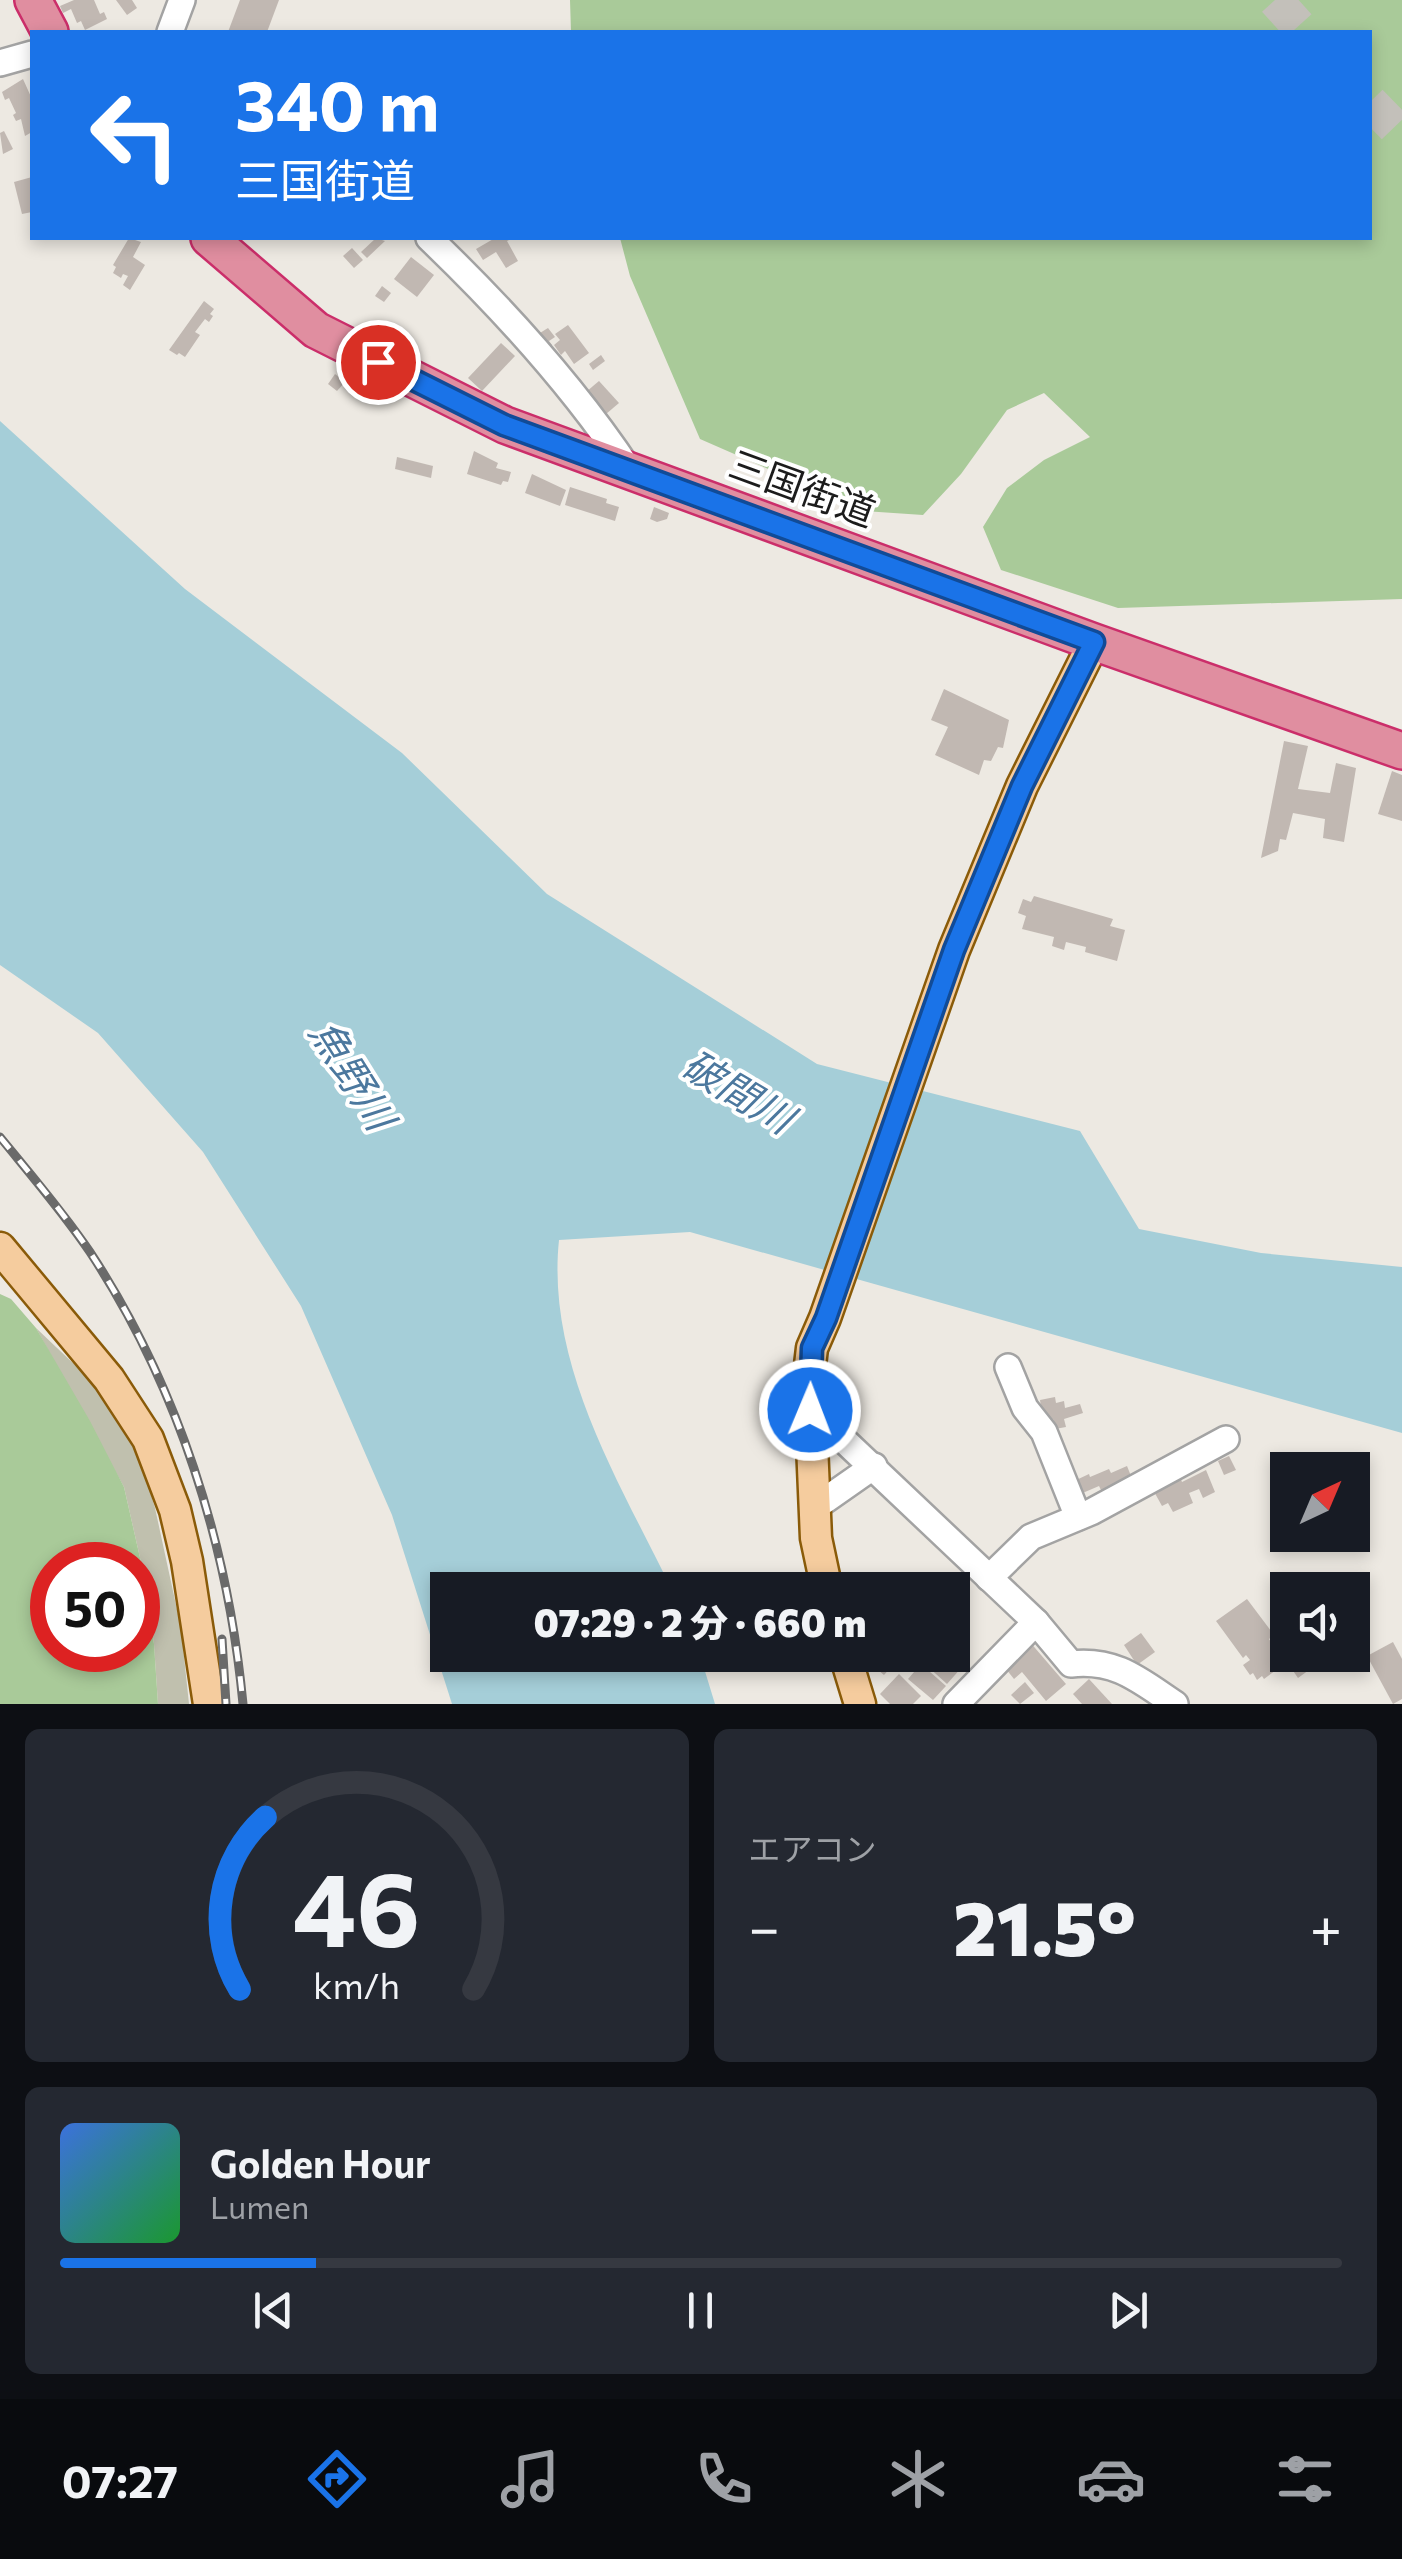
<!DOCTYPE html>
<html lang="ja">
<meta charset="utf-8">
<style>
:root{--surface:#171b24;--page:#242831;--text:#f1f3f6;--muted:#9ea1a6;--line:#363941;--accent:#1a73e8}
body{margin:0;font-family:Commissioner,"Noto Sans JP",sans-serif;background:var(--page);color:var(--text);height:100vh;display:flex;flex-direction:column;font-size:38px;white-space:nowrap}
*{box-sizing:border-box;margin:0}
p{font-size:32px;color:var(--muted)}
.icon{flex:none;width:55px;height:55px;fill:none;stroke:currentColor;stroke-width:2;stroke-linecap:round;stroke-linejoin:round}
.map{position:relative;height:1704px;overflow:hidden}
.drawer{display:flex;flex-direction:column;gap:25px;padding:25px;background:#0d0f14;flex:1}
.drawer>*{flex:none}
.banner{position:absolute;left:30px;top:30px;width:1342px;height:210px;border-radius:0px;box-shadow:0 5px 15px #0003;background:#1a73e8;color:#fff;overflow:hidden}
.needle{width:65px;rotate:44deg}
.controls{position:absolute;left:1270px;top:1452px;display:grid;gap:20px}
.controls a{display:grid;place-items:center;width:100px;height:100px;border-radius:0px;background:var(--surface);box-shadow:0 5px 15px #0003;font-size:50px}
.speed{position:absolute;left:30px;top:1542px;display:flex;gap:20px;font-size:50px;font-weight:700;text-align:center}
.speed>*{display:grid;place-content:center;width:130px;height:130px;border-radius:50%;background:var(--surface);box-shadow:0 5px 15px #0003;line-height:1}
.speed .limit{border:15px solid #d22;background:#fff;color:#111}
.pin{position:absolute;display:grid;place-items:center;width:85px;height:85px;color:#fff;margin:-42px;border:5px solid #fff;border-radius:50%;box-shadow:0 2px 10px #0007}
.me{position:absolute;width:110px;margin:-55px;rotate:1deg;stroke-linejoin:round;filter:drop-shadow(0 0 8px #0008)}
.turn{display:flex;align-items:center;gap:35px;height:210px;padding:0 40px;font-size:45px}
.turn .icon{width:130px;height:130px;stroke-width:2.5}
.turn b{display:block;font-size:70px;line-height:85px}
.big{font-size:75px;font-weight:800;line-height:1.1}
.drawer .tile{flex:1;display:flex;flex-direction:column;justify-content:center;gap:15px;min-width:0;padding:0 35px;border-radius:15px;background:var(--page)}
.drawer .dial{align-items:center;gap:0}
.dial svg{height:260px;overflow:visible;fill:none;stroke:var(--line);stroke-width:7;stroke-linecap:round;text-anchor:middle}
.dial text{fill:var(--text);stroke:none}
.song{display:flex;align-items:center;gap:30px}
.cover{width:120px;height:120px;border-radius:15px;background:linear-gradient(135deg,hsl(220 70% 55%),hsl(130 70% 35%))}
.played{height:10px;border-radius:5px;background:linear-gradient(90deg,var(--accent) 20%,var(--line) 20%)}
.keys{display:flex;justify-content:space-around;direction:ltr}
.heat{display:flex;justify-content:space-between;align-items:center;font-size:55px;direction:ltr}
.drawer .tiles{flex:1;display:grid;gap:25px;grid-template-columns:1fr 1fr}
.tile:last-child{grid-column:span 2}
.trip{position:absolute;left:430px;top:1572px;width:540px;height:100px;border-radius:0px;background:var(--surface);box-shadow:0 5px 15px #0003;font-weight:800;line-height:100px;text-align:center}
.dock{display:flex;height:160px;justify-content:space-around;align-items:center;background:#090b0e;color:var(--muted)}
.dock .icon{width:70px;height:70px}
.dock .on{color:var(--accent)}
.dock b{font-size:45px;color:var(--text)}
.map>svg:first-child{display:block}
.construction{fill:#c0c0ae}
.forest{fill:#a9ca99;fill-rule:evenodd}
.water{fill:#a5ced8}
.building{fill:#c1b8b2}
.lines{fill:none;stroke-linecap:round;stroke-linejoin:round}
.highway-tunnel{stroke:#c3c0ba;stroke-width:35;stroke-dasharray:35 18;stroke-linecap:butt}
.minor-casing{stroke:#a3a3a3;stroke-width:30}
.major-casing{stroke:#8a5b09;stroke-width:35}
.highway-casing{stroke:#cb2e6a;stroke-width:40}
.minor{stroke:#fff;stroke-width:25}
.major{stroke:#f5cc9e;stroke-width:30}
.highway{stroke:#e08ea0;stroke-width:35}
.rail-casing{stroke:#6a6a6a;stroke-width:9}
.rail{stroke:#fff;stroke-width:5;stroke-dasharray:15;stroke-linecap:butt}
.route-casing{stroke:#114b97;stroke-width:25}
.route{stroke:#1a73e8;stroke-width:18}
.labels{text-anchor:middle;stroke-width:8;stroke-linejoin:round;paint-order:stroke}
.street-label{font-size:38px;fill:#1c1c1c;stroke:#fff}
.water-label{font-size:40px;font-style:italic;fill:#4c789e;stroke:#fff}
</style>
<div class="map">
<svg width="1402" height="1704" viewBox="0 0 1402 1704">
<rect width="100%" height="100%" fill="#ede9e2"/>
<path class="construction" d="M36,1328l60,57 33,39 26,84 26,120 8,76h-31l-4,-60 -11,-73 -19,-84z"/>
<g class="forest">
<path d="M570,0h832v599l-284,9 -117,-38 -18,-43 24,-39 37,-28 46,-23 -46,-44 -37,17 -46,64 -38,41 -59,-4 -164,-72 -70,-163 -10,-38h750v-206h-799z"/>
<path d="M0,1294l11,5 25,29 54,93 34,66 19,84 11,73 4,60h-158zM52,1565h86v85h-86z"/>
</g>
<path class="water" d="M0,421l185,168 217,164 145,141 270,170 263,67 59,98 122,24 141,14v166l-712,-201 -131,8c-13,125 60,241 113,350h-224v65h252l15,49h-263l-60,-189 -91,-209 -98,-154 -105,-119 -98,-68z"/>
<g class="building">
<path d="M74,0h20l6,14 4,-2 3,7 -22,11 -4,-9 -4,2 -6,-14 -8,4 -3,-7z"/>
<path d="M116,0h16l5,8 -10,7z"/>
<path d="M240,0h39l-12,32h-39z"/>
<path d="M23,79l9,20v33l-7,4 -4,-17 -5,2 -3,-6 3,-2 -7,-15 -4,2 -3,-8z"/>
<path d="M4,131l9,18 -10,5 -3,-21z"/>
<path d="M32,177v35l-10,2 -8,-32z"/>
<path d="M129,238l12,4 -8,15 12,8 -15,25 -7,-5 5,-9 -5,-2 -2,4 -8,-5 3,-6 -3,-2z"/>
<path d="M376,238l9,3 -18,17 -6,-6z"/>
<path d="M495,238h18l-6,3 11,20 -12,7 -10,-16 -13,8 -7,-11z"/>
<path d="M352,248l11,12 -9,8 -11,-12z"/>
<path d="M411,257l23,18 -17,22 -23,-18z"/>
<path d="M382,286l9,7 -7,9 -9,-6z"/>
<path d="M204,301l10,8 -4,5 3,2 -4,6 -4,-3 -10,13 5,3 -15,22 -6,-4 -2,2 -8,-5z"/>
<path d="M568,325l21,28 -15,11 -9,-13 -4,4 -7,-10 6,-5 -5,-6z"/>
<path d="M548,328l7,9 -6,4 3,4 -6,5 -11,-14z"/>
<path d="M501,343l14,13 -33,35 -14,-13z"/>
<path d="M601,355l4,6 -12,9 -4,-6z"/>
<path d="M335,374l10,8 -8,9 -9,-7z"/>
<path d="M599,381l20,22 -13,11 -20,-22z"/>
<path d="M474,451l24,12 -2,5 15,4 -3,10 -5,-1 -2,4 -34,-11z"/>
<path d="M397,457l36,9 -2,12 -36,-9z"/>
<path d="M532,474l34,16 -6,16 -35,-13z"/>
<path d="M570,487l37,12 -1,4 13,4 -4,14 -50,-16z"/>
<path d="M654,507l15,6 -2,6 -10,3 -7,-3z"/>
<path d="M944,689l65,31 -6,28 -5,-1 -7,14 -7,-1 -5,15 -44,-20 13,-28 -17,-7z"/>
<path d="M1284,741l24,5 -10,43 32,4 6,-30 20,5 -12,74 -21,-4 2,-19 -32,-6 -7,27 -6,-1 -2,12 -17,7z"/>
<path d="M1392,771l10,4v46l-24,-7z"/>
<path d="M1034,896l79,23 -3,7 15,4 -8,31 -32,-9 1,-5 -20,-5 -2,8 -12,-4 2,-9 -32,-8 4,-13 -8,-3 5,-14 8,3z"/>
<path d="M1055,1397l1,6 8,-2 1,7 15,-4 3,9 -19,6 2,8 -11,2 -2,-10 -10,2 -3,-21z"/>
<path d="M1229,1456l7,14 -12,5 -6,-14z"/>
<path d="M1127,1466l4,10 -12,6 2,5 -19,5 -3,-6 -21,9 -6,-13 17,-8 1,3 19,-8 2,4z"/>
<path d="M1206,1470l9,22 -12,6 -4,-9 -10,4 4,10 -20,9 -5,-9 -6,3 -10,-18 28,-11 2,5z"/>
<path d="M1247,1599l27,36 -5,4 15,25 -20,15 -2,-3 -5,4 -4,-7 -3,2 -7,-10 7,-5 -4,-5 -3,3 -27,-37z"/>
<path d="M1141,1633l14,19 -18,13 -13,-20z"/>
<path d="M1029,1641l37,43 -20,17 -24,-29 -8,7 -12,-15z"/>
<path d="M1393,1642l9,17v40l-9,5 -26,-48z"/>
<path d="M869,1655h33l-18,20 -19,-16z"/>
<path d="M933,1655h15l14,12 -15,17 -22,-20z"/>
<path d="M1291,1655h7l11,15 -11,8 -13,-19z"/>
<path d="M921,1664l25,22 -13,14 -25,-21z"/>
<path d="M899,1674l22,22 -8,8h-23l-10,-10z"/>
<path d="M1089,1679l23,25h-30l-9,-10z"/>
<path d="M1025,1682l9,11 -14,11 -9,-9z"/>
</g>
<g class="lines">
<g class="highway-tunnel">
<path d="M1275,0l29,32"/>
<path d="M1370,102l32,33"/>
</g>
<g class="minor-casing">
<g id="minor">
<path d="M170,32l12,-32"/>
<path d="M0,63l32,-9"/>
<path d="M429,238c73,70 144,148 200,232"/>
<path d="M1008,1367l17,41 19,24 34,85"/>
<path d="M832,1429l204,193 35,42c45,-5 68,16 104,40"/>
<path d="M814,1501h10l50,-35"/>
<path d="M989,1578l42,-41 60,-25 135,-73"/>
<path d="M956,1704l80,-82"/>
</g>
</g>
<g class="major-casing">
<g id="major">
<path d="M0,1248l109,131 39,60 27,71 12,51 22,143"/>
<path d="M827,1590l-11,-52 -7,-164 3,-26 13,-30 129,-368 68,-164 72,-144"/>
<path d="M845,1655l15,49"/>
</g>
</g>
<g class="highway-casing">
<g id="highway">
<path d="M33,0l17,32"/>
<path d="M209,238l107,92 189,95 589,217 308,109"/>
</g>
</g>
<use href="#minor" class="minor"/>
<use href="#major" class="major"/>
<use href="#highway" class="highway"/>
<g class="rail-casing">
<g id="rail">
<path d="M0,1137c31,38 63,75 90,115 88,134 138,292 153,452"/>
<path d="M222,1639l4,65"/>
</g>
</g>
<use href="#rail" class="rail"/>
</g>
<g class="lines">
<g class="route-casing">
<path id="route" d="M378,362l126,63 590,217 -72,144 -68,164 -128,368 -14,30 -2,62"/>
</g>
<use href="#route" class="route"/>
</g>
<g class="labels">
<g class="street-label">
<text transform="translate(802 489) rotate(20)" y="13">三国街道</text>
</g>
<g class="water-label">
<text transform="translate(352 1075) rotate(58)" y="14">魚野川</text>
<text transform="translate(738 1092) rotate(31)" y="14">破間川</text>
</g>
</g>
</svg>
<div class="controls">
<a><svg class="needle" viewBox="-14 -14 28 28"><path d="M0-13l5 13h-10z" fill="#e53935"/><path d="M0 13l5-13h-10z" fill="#9ea1a6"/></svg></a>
<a><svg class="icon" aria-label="sound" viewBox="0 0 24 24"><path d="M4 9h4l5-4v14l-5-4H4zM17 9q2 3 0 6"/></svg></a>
</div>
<div class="speed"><div class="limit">50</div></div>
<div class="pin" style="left:378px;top:362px;background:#d93025"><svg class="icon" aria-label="arrive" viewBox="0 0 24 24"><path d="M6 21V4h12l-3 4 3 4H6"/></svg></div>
<svg class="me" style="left:810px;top:1410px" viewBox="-20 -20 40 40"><circle r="17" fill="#1a73e8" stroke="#fff" stroke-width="3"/><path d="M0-11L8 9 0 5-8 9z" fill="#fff"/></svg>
<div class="trip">07:29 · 2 分 · 660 m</div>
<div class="banner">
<div class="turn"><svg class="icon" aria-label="left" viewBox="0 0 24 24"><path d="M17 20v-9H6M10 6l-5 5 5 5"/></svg><div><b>340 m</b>三国街道</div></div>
</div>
</div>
<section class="drawer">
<div class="tiles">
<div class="tile dial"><svg viewBox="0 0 100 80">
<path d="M14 69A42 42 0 1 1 86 69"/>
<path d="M14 69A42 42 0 0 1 22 16" stroke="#1a73e8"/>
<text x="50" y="56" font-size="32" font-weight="700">46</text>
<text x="50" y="72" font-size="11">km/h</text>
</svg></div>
<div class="tile"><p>エアコン</p>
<div class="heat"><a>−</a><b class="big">21.5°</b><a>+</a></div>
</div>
<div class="tile">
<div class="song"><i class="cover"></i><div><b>Golden Hour</b><p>Lumen</p></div></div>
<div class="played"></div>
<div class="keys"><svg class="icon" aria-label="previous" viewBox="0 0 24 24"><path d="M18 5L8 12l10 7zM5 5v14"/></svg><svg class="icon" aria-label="pause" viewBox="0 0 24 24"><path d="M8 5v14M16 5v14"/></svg><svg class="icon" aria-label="next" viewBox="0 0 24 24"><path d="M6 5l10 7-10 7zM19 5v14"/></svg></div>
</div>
</div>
</section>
<nav class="dock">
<b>07:27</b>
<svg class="icon on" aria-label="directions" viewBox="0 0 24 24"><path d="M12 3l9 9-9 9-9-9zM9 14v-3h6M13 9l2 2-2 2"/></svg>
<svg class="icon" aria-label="music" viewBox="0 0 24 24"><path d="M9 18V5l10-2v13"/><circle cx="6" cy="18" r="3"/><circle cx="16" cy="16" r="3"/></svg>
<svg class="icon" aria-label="phone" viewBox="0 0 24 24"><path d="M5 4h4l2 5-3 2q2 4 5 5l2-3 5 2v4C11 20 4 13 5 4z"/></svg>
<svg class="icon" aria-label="climate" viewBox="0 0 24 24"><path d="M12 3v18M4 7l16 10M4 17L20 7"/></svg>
<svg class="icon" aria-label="car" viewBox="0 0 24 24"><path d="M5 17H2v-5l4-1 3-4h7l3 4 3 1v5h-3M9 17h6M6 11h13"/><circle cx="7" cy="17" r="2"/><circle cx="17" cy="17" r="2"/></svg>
<svg class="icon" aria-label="filters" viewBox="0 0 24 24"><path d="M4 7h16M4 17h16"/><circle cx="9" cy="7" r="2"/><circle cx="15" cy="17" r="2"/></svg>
</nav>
